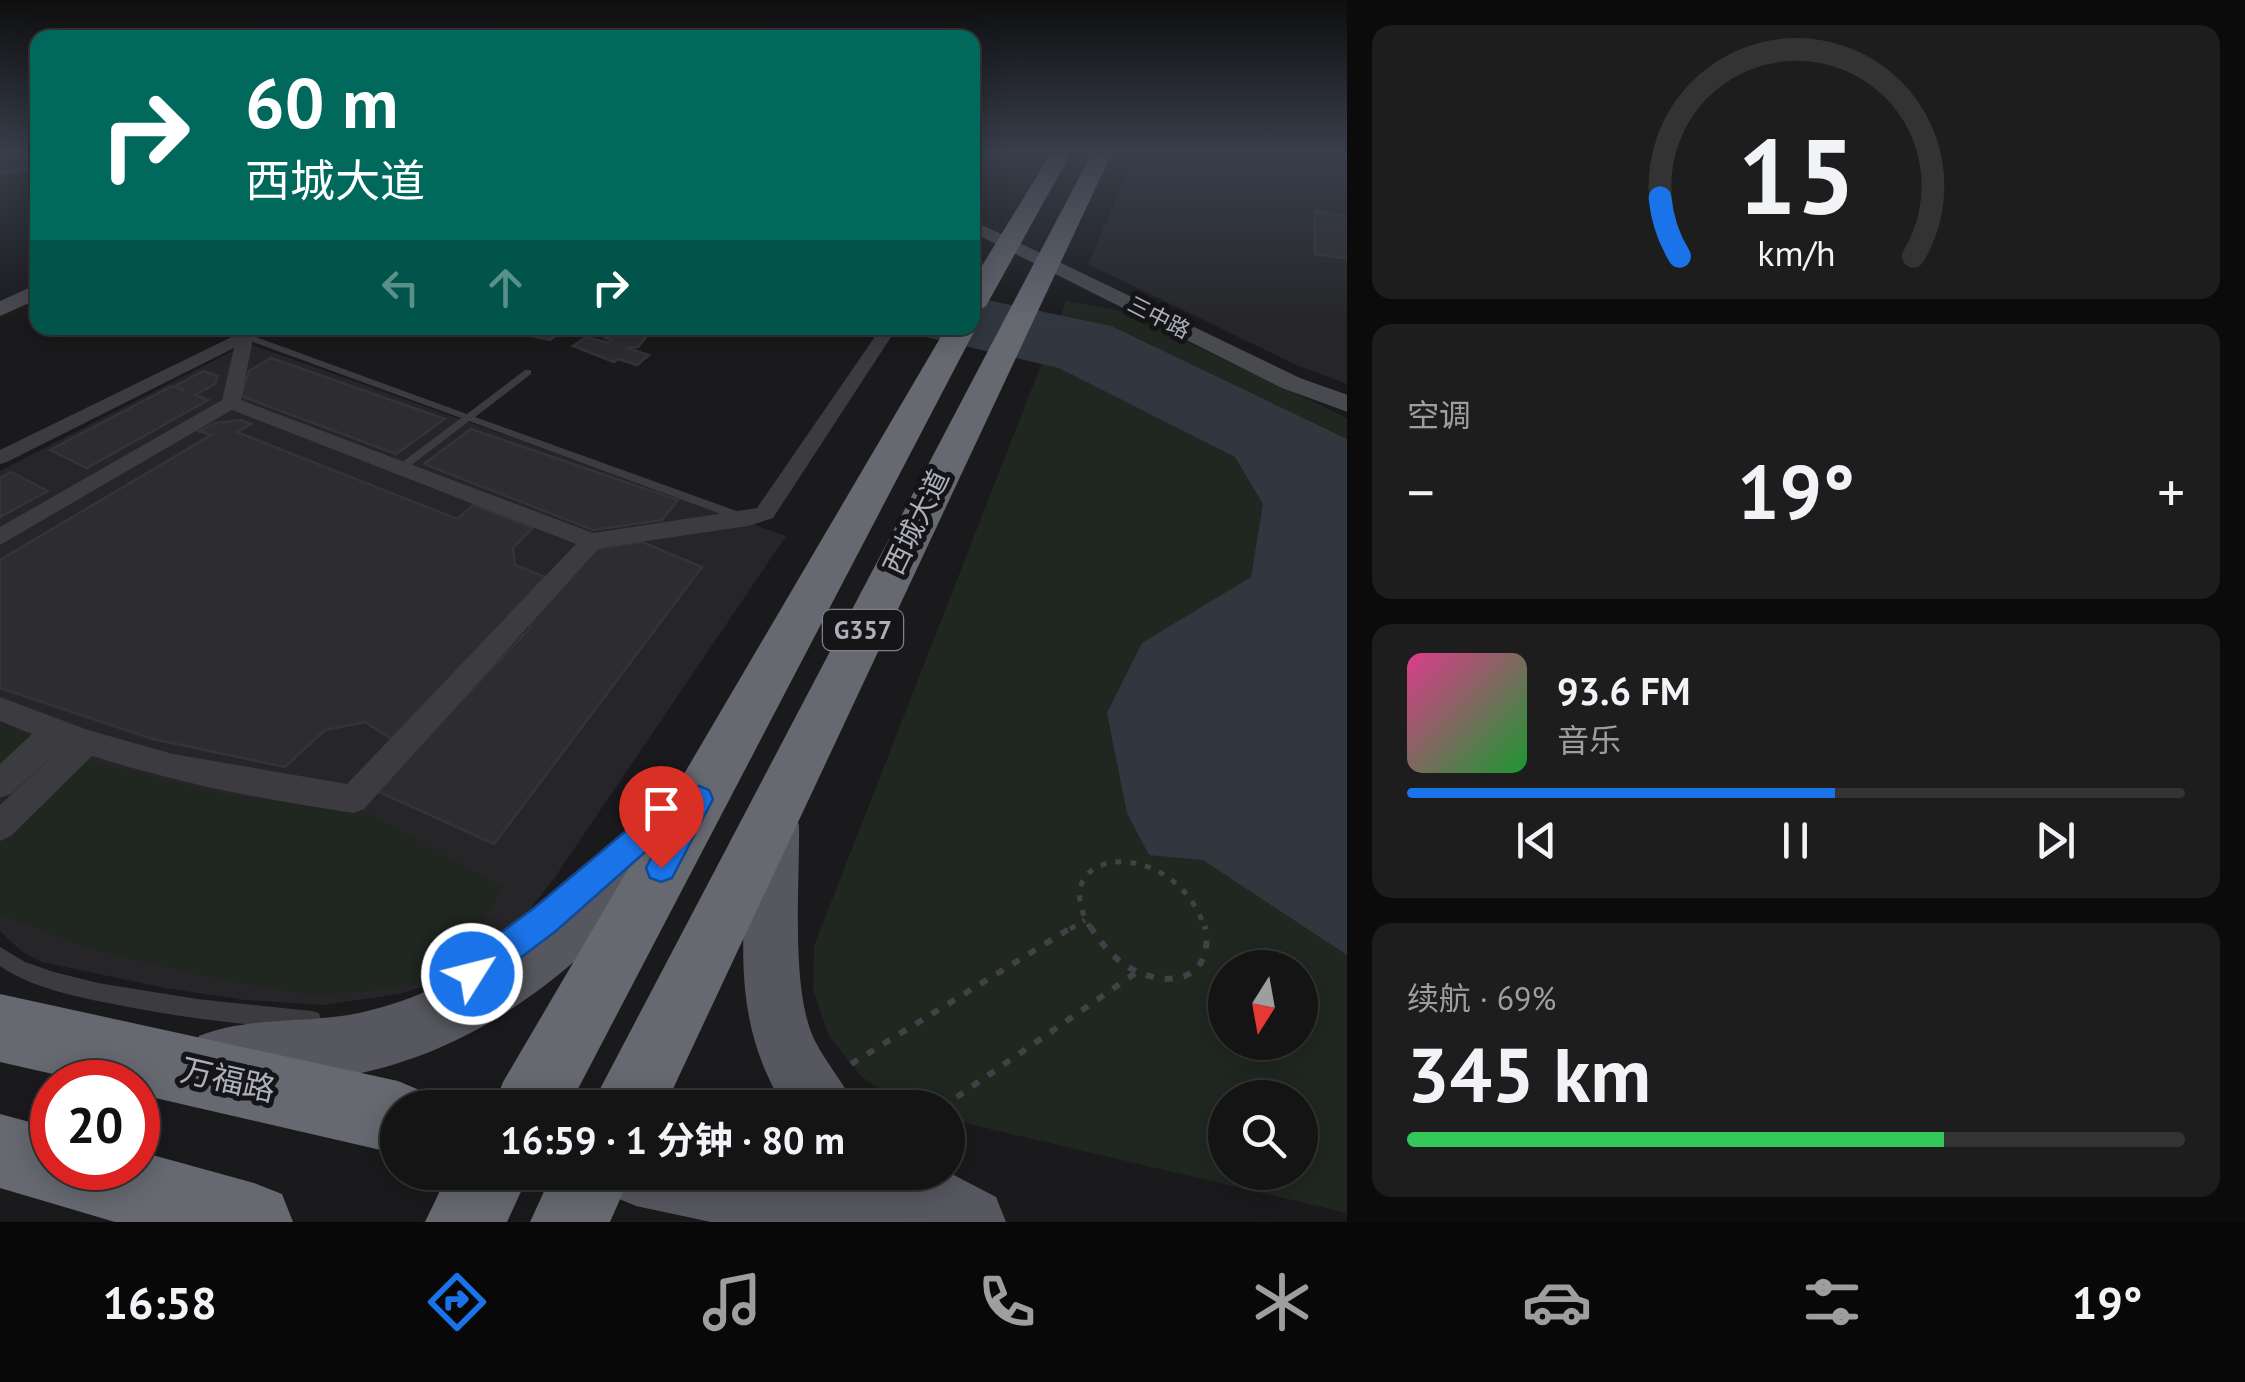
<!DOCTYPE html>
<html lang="zh">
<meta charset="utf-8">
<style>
:root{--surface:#141415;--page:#1d1d1e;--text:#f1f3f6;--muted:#9d9ea0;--line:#333334;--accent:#1a73e8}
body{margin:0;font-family:"PT Sans","Noto Sans SC",sans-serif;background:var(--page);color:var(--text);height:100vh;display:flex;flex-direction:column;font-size:38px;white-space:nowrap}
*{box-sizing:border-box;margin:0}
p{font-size:32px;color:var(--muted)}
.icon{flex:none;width:55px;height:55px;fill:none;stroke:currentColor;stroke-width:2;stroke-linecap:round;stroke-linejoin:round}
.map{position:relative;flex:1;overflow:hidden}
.drawer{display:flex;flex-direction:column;gap:25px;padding:25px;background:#0b0b0c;width:898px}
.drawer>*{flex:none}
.guide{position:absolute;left:30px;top:30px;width:950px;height:305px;border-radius:20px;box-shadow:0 5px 25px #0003,0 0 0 2px var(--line);background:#00695c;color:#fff;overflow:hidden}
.needle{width:65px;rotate:191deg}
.tools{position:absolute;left:1208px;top:950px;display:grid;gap:20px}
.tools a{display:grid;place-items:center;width:110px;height:110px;border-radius:50%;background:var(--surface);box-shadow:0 5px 25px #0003,0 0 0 2px var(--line);font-size:50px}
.speed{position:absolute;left:30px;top:1060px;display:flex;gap:20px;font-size:50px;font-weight:700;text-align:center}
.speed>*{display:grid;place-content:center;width:130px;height:130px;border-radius:50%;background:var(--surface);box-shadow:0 5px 25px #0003,0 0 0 2px var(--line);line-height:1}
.speed .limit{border:15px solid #d22;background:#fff;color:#111}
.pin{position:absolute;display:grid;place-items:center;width:85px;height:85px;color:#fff;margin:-102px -42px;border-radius:50% 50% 50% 0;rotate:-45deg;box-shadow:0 0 10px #0007}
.pin .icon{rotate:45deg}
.me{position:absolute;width:110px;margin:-55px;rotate:54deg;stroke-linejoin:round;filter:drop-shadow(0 0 8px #0008)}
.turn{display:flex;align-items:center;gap:35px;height:210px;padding:0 50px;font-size:45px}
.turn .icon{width:130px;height:130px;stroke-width:2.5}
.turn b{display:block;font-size:70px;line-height:85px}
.lanes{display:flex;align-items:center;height:95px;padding:0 50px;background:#0003;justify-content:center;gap:50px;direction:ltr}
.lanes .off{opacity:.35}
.big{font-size:75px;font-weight:700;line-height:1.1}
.drawer .tile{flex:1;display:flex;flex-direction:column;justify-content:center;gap:15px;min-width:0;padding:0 35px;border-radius:20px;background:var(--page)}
.drawer .dial{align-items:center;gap:0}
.dial svg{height:260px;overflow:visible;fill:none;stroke:var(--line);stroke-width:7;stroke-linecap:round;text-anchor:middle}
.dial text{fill:var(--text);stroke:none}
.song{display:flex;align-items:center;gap:30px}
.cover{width:120px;height:120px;border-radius:15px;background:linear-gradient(135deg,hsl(330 70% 55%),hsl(130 70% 35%))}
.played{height:10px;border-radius:5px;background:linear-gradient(90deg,var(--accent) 55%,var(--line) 55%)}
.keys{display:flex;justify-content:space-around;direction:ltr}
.heat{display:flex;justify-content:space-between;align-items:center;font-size:55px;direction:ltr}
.charge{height:15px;border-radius:8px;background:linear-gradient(90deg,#34c759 69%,var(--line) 0)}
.trip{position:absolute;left:380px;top:1090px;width:585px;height:100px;border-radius:50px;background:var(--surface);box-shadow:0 5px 25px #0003,0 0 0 2px var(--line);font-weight:700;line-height:100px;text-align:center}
.dock{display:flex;height:160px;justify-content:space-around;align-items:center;background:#080808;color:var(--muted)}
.dock .icon{width:70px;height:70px}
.dock .selected{color:var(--accent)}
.dock b{font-size:45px;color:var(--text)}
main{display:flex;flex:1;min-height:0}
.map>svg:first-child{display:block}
.built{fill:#262629}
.green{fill:#202721;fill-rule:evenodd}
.water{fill:#30373f}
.building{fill:#2d2d30;stroke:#343438;stroke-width:2.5}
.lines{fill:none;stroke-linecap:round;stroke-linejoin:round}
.path-far1{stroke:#414247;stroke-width:5;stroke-dasharray:6 9;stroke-linecap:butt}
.path{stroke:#414247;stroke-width:6;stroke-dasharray:8 11;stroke-linecap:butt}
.lane{fill:#3b3b40;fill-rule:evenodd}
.street{fill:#3b3b40;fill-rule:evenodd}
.secondary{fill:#494a50;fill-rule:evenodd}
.primary{fill:#57585f;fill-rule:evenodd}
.highway{fill:#676971;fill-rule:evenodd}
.route{fill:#1a73e8;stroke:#114b97;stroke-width:2.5}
.labels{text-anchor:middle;stroke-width:10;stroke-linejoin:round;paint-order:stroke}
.far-street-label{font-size:22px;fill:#adb0ba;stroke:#151517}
.shield{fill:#151517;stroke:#7f8289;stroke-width:2.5}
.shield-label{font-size:25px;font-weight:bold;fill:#adb0ba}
.street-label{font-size:28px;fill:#adb0ba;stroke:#151517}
.near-street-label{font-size:32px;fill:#adb0ba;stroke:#151517}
</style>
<main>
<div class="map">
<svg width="1348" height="1222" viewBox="0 0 1348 1222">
<rect width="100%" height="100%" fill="#1a1a1c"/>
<g class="built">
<path d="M1136,153h197l14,3v228l-51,-19 -208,-101z"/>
<path d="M248,343l538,193 -233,344 -44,55 -63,45 -47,14 -76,11 -78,-5 -80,-12 -123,-26 -21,-11 -21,-20v-460z"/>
</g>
<g class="green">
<path d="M1066,301l56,10 225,107v795l-399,-94v-11l-45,-1 -42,-31 -32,-40 -16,-46 1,-44zM1225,968h75v74h-75zM1225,1098h75v74h-75z"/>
<path d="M0,721l90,40 137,34 141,18 136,75 -62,88 -35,11 -93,9 -115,-21 -109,-26 -90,-35z"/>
</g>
<path class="water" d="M973,297l138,29 236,113v516l-144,-95 -54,-5 -22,-42 -20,-100 35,-70 109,-66 12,-73 -28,-47 -176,-89 -172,-40h85z"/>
<g class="building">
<path d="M1315,211l33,6v42l-33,-5z"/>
<path d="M508,328h44l11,3 -13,9 -46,-10z"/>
<path d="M619,330l27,7 -8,10 -12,1 23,7 -12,10 -19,-6 -4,3 -41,-16 13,-9 23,6 3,-3 -7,-2z"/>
<path d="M271,358l174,61 -49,35 -155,-58 8,-25z"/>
<path d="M203,371l15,5 -3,8 -20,11 13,5 -121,68 -37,-18 122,-64 13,5 -8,-6z"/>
<path d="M241,420l10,4 -14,8 220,87 16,-14 59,23 -19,20 2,17 30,12 -152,163 -28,-18 -40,8 -40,37 -132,-28 -153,-51v-128l211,-125 -12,-4 16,-8z"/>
<path d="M471,429l207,71 -16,20 -69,10 -169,-66z"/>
<path d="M11,472l37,19 -48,26v-39z"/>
<path d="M642,542l60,25 -208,277 -117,-53 154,-164 -5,-3 70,-75z"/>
</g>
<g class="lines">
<g class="path-far1">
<path d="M1070,929l15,-9"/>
<path d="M1091,929c-51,-83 84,-96 114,0"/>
</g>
<g class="path">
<path d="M1090,926c9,14 18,26 31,36 38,28 95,24 84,-36"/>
<path d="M851,1064l223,-138"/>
<path d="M941,1108l196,-136"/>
</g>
<g class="lane">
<path d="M1,153h8l29,10v5l-38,7v-4l33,-6z"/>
<path d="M242,334h6l219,80 58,-44h6v4l-56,43 270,97 2,3 -6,4 -4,-1 -268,-99 -64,49h-8v-4l64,-48 -219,-80z"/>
<path d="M0,947l25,15 29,10 44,11 99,16 115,12 7,2 2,7 -2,7c-18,6 -43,0 -62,-2 -47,-4 -93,-11 -139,-20 -40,-8 -84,-16 -118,-39z"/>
</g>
<path class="street" d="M250,328h20l-17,11 -12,61 352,133 164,-25 117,-170 -9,-10h17l9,9 -118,181 -25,8 -149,22 -235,261 -11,4c-89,-13 -175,-30 -261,-57l-81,80 -11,5v-36l63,-59 -52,48 -11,4v-34l32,-30 -32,-13v-24l88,33 85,24 174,30 229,-240 -344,-134 -232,135v-18l222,-127 12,-52 -227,114 -7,2v-14z"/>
<g class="secondary">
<path d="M972,220l328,158 48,17v17l-66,-24 -310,-156z"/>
<path d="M38,284v15l-38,17v-15z"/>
</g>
<g class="primary">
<path d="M774,801l18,7 7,17c1,57 -9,167 16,216 12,24 30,42 40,67h-70c-58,-92 -40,-180 -36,-283l7,-17z"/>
<path d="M655,821l18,8 8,17 -8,17c-106,119 -213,206 -377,220 -33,3 -66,10 -97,-3l-9,-22 9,-22c49,-20 107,-12 160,-23 114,-24 198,-104 278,-184z"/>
<path d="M602,1172h200l55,12 -5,-12h96l48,25 10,25h-295l-75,-16 -24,-10z"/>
</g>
<g class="highway">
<path d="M1051,153h20l-85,153 -14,8v-32z"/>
<path d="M1092,153h20l-448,955h-74z"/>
<path d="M972,323l4,5 -408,780h-75l10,-26 443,-754h26z"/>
<path d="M0,994l398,87 26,11 6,16h-32v46l-260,-60v-12h-50l-88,-20z"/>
<path d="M0,1114l52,14v40h86v-17l116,32 28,11 11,28h-178l-115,-34z"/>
<path d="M449,1172h81l-23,50h-82z"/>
<path d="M553,1172h79l-22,50h-80z"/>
</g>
</g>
<linearGradient id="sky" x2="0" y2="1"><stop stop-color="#0e0e0f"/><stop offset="0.47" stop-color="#383e4b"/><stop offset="1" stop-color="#383e4b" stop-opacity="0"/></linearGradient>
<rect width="1348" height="324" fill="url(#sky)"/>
<path class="route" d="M699,786l10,4 4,9 -41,79 -11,4 -11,-4 -4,-10 16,-31 -106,94 -73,55 -11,5 -12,-5 -5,-12 5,-11 74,-55 105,-88z"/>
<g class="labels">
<g class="far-street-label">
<text transform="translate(1159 317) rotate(27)" y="8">三中路</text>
</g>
<rect class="shield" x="823" y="610" width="80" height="40" rx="8"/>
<g class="shield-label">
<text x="863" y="639">G357</text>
</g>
<g class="street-label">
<text transform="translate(916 522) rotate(-64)" y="10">西城大道</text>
</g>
<g class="near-street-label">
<text transform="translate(228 1080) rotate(13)" y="11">万福路</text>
</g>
</g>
</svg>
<div class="tools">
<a><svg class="needle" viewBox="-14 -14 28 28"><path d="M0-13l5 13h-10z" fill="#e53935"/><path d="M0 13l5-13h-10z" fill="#9d9ea0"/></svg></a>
<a><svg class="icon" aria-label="search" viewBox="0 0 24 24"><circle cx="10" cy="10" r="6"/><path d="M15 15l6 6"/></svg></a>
</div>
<div class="speed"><div class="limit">20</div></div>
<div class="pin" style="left:661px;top:868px;background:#d93025"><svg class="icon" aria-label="arrive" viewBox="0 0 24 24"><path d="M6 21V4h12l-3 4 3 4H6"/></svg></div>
<svg class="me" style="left:472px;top:974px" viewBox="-20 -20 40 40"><circle r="17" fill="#1a73e8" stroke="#fff" stroke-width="3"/><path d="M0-11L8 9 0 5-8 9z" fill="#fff"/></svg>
<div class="trip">16:59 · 1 分钟 · 80 m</div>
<div class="guide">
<div class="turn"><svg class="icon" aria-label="right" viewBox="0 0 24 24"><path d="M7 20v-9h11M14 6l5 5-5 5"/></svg><div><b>60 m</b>西城大道</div></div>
<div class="lanes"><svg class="icon off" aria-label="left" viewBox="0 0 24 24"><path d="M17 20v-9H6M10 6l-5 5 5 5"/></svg><svg class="icon off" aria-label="ahead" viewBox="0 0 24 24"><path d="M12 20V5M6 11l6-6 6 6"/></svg><svg class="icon" aria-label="right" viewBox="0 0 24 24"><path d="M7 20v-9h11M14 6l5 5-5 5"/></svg></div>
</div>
</div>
<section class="drawer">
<div class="tile dial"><svg viewBox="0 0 100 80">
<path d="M14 69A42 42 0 1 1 86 69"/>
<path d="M14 69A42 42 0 0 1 8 51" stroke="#1a73e8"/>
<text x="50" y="56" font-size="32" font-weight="700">15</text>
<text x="50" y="72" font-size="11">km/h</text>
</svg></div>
<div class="tile"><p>空调</p>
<div class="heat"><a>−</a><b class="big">19°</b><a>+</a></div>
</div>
<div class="tile">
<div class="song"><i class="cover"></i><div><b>93.6 FM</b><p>音乐</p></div></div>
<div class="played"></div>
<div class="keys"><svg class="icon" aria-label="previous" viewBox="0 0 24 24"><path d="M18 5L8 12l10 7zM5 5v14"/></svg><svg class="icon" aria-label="pause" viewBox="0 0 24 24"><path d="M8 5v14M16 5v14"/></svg><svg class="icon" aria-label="next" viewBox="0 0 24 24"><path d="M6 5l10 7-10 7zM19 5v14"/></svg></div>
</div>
<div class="tile"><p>续航 · 69%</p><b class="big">345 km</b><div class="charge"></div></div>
</section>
</main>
<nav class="dock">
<b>16:58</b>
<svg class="icon selected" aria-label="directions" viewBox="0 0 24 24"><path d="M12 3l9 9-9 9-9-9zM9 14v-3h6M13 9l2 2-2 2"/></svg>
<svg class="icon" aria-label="music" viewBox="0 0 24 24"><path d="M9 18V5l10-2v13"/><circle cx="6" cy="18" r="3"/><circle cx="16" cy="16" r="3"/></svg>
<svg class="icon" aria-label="phone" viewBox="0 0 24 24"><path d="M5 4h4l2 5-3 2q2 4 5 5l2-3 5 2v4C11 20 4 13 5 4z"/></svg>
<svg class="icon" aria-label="climate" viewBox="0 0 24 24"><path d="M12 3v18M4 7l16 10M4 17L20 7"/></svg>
<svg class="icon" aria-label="car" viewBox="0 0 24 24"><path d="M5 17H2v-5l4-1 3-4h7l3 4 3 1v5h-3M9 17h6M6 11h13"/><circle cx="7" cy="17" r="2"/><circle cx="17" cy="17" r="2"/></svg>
<svg class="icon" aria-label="filters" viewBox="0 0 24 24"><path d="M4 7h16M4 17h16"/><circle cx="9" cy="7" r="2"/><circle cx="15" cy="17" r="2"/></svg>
<b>19°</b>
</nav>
